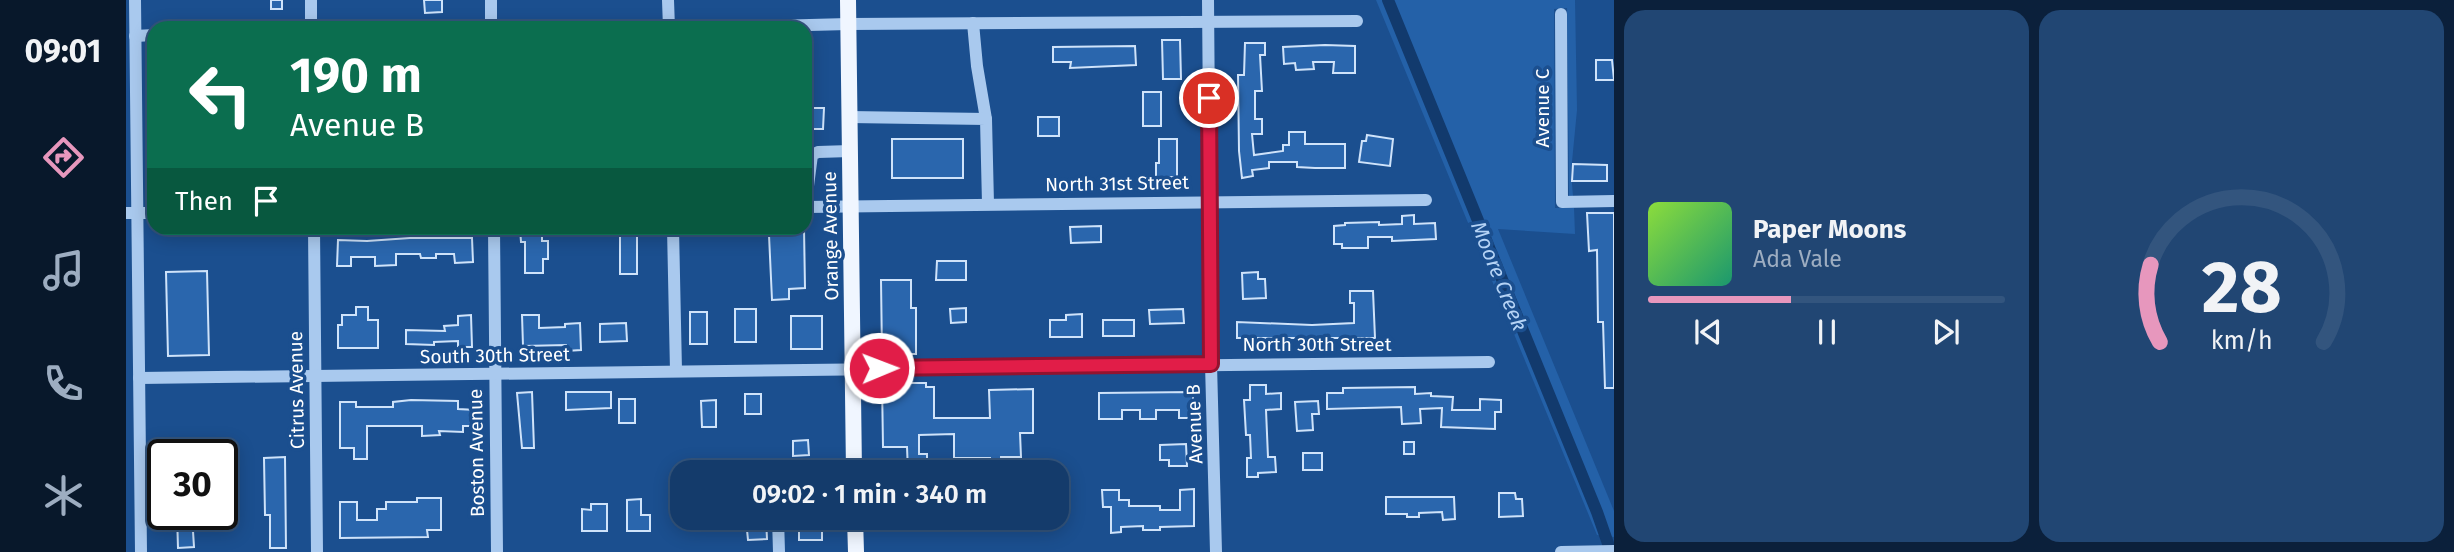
<!DOCTYPE html>
<meta charset="utf-8">
<style>
:root{--surface:#143b6b;--page:#214673;--text:#f1f3f6;--muted:#9dadc1;--line:#33557e;--accent:#e797bd}
body{margin:0;font-family:"Fira Sans",sans-serif;background:var(--page);color:var(--text);height:100vh;display:flex;flex-direction:column;font-size:26px;white-space:nowrap}
*{box-sizing:border-box;margin:0}
p{font-size:23px;color:var(--muted)}
.icon{flex:none;width:38px;height:38px;fill:none;stroke:currentColor;stroke-width:2;stroke-linecap:round;stroke-linejoin:round}
.map{position:relative;flex:1;overflow:hidden}
.details{display:flex;flex-direction:column;gap:10px;padding:10px;background:#0b203b;width:840px}
.details>*{flex:none}
.banner{position:absolute;left:21px;top:21px;width:665px;height:214px;border-radius:21px;box-shadow:0 4px 18px #0003,0 0 0 2px var(--line);background:#0b6e4f;color:#fff;overflow:hidden}
.speed{position:absolute;left:21px;top:439px;display:flex;gap:14px;font-size:35px;font-weight:700;text-align:center}
.speed>*{display:grid;place-content:center;width:91px;height:91px;border-radius:50%;background:var(--surface);box-shadow:0 4px 18px #0003,0 0 0 2px var(--line);line-height:1}
.speed .limit{border:4px solid #111;border-radius:10px;background:#fff;color:#111}
.pin{position:absolute;display:grid;place-items:center;width:60px;height:60px;color:#fff;margin:-30px;border:4px solid #fff;border-radius:50%;box-shadow:0 2px 7px #0007}
.me{position:absolute;width:77px;margin:-38px;rotate:89deg;stroke-linejoin:round;filter:drop-shadow(0 0 5px #0008)}
.turn{display:flex;align-items:center;gap:24px;height:147px;padding:0 28px;font-size:32px}
.turn .icon{width:91px;height:91px;stroke-width:2.5}
.turn b{display:block;font-size:49px;line-height:60px}
.then{display:flex;align-items:center;height:66px;padding:0 28px;background:#0003;gap:14px;font-size:26px}
.details .card{flex:1;display:flex;flex-direction:column;justify-content:center;gap:10px;min-width:0;padding:0 24px;border-radius:21px;background:var(--page)}
.details .dial{align-items:center;gap:0}
.dial svg{height:182px;overflow:visible;fill:none;stroke:var(--line);stroke-width:7;stroke-linecap:round;text-anchor:middle}
.dial text{fill:var(--text);stroke:none}
.song{display:flex;align-items:center;gap:21px}
.cover{width:84px;height:84px;border-radius:10px;background:linear-gradient(135deg,hsl(90 70% 55%),hsl(160 70% 35%))}
.played{height:7px;border-radius:4px;background:linear-gradient(90deg,var(--accent) 40%,var(--line) 40%)}
.keys{display:flex;justify-content:space-around;direction:ltr}
.details .tiles{flex:1;display:grid;gap:10px;grid-template-columns:repeat(2,1fr)}
.trip{position:absolute;left:544px;top:460px;width:399px;height:70px;border-radius:21px;background:var(--surface);box-shadow:0 4px 18px #0003,0 0 0 2px var(--line);font-weight:600;line-height:70px;text-align:center}
main{display:flex;flex:1;min-height:0}
.menu{display:flex;flex-direction:column;width:126px;justify-content:space-around;align-items:center;background:#08182b;color:var(--muted)}
.menu .icon{width:49px;height:49px}
.menu .selected{color:var(--accent)}
.menu b{font-size:32px;color:var(--text)}
.map>svg:first-child{display:block}
.green{fill:#2461a8}
.lines{fill:none;stroke-linecap:round;stroke-linejoin:round}
.canal{stroke:#123a6d;stroke-width:12}
.building{fill:#2a66ad;stroke:#cfe3fa;stroke-width:2}
.minor{stroke:#a9c9ee;stroke-width:12}
.major{stroke:#f0f6ff;stroke-width:16}
.route-casing{stroke:#92132f;stroke-width:18}
.route{stroke:#e11d48;stroke-width:12}
.labels{text-anchor:middle;stroke-width:7;stroke-linejoin:round;paint-order:stroke}
.street-label{font-size:19px;fill:#fff;stroke:#1b4f8f}
.water-label{font-size:21px;font-style:italic;fill:#b5d3f5;stroke:#1b4f8f}
</style>
<main>
<nav class="menu">
<b>09:01</b>
<svg class="icon selected" aria-label="directions" viewBox="0 0 24 24"><path d="M12 3l9 9-9 9-9-9zM9 14v-3h6M13 9l2 2-2 2"/></svg>
<svg class="icon" aria-label="music" viewBox="0 0 24 24"><path d="M9 18V5l10-2v13"/><circle cx="6" cy="18" r="3"/><circle cx="16" cy="16" r="3"/></svg>
<svg class="icon" aria-label="phone" viewBox="0 0 24 24"><path d="M5 4h4l2 5-3 2q2 4 5 5l2-3 5 2v4C11 20 4 13 5 4z"/></svg>
<svg class="icon" aria-label="climate" viewBox="0 0 24 24"><path d="M12 3v18M4 7l16 10M4 17L20 7"/></svg>
</nav>
<div class="map">
<svg width="1488" height="552" viewBox="0 0 1488 552">
<rect width="100%" height="100%" fill="#1b4f8f"/>
<path class="green" d="M1250,0h199l2,110 -6,62 2,24h-4l-2,-188 -13,1 1,199h19l1,26 -77,-5 116,282v26l-17,-2z"/>
<g class="lines">
<path class="canal" d="M1262,0l209,512 14,40"/>
</g>
<g class="building">
<rect x="145" y="0" width="11" height="9"/>
<path d="M298,0h18v12l-17,1z"/>
<path d="M1036,40h18l1,39h-18z"/>
<path d="M1119,43h20v12h-5l2,36h-7v28h7v15h-10l2,21 29,-4v-6h6v-13h16v12h40v24h-30l-18,-1v-5h-28v6l-17,2 1,6 -11,2 -3,-27 -1,-76h6z"/>
<path d="M1199,45l30,1v27h-22l1,-11h-21l1,7 -18,1 -1,-7 -11,1 -1,-17z"/>
<path d="M1009,46l1,19 -66,3 1,-6h-18v-15z"/>
<path d="M1470,60h16l2,20h-18z"/>
<rect x="1017" y="92" width="18" height="34"/>
<path d="M679,108h19l-1,21h-17z"/>
<rect x="912" y="117" width="21" height="19"/>
<path d="M1241,135l26,4 -3,27 -31,-4 3,-21h4z"/>
<rect x="766" y="139" width="71" height="39"/>
<path d="M1033,139h18v38h-21v-14h3z"/>
<path d="M1447,164l34,1v16h-35z"/>
<path d="M1461,213h27v175h-9l-2,-66h-5l-1,-72 -8,1z"/>
<path d="M1288,215v9l21,-1 1,16 -44,2v-4h-24v11h-26v-4h-8v-18l11,-1v-2l34,-1v3l23,-1v-8z"/>
<path d="M975,226v16l-30,1 -1,-16z"/>
<path d="M394,228h22v13h6v18h-5v14h-18v-31h-4z"/>
<path d="M648,228h30l1,60 -16,1v10l-17,1 -3,-65h5z"/>
<rect x="494" y="233" width="17" height="41"/>
<path d="M284,238h62l1,24 -18,1 -1,-9h-18v4h-15l-1,-4h-24v11l-21,1v-9h-24v9h-14l1,-26 29,1z"/>
<path d="M811,261h29v19h-30z"/>
<path d="M81,271l2,84 -41,1 -2,-84z"/>
<path d="M1132,272v7h7l1,19 -23,1 -1,-26z"/>
<path d="M755,280h30v28h5v46h-34z"/>
<path d="M1224,291h23l2,47h-138v-16l75,3 42,-2v-20h-4z"/>
<path d="M230,307h12v13h10v28h-40v-23h4v-10h14z"/>
<path d="M840,308v14l-15,1 -1,-14z"/>
<rect x="609" y="309" width="21" height="33"/>
<path d="M1057,309l1,14 -34,1 -1,-14z"/>
<rect x="564" y="312" width="17" height="32"/>
<path d="M956,314v23h-32v-17h16v-5z"/>
<path d="M345,315l1,32h-14v-6l-24,1v3l-28,-1v-14l39,1 -1,-5 14,-1v-9z"/>
<path d="M396,315h17v13l26,-1v-3l15,-1 1,27 -15,1v-6l-43,1z"/>
<rect x="665" y="316" width="31" height="33"/>
<rect x="977" y="320" width="31" height="16"/>
<path d="M500,323l1,18 -27,1v-18z"/>
<path d="M756,383h44v4h8v31h56l-1,-28 44,-1v44h-13l1,24h-20v10h-11v-9h-36v-24l-35,1v19h8v18h-19l-1,-25h-24z"/>
<path d="M1124,385h16v9l15,-1v16l-15,1 2,47h7l1,15 -18,1v4h-11v-19h4l-1,-23h-4l-2,-35h6z"/>
<path d="M1289,387v7l16,-1v3l22,1 -1,13h28v-11l21,1v12h-6v17l-54,-2 1,-19 -22,1 1,14 -19,1 -1,-17 -74,2v-16h16v-5z"/>
<path d="M406,392l2,56h-12l-5,-55z"/>
<path d="M440,392h45v16l-45,2z"/>
<path d="M1067,392v26h-14v-8h-23v9h-16v-9h-18v9h-23v-26z"/>
<rect x="619" y="394" width="16" height="20"/>
<rect x="493" y="399" width="16" height="24"/>
<path d="M285,400l47,1v8l18,1v16h-13v6l-24,-1 1,4 -18,1v-10h-55v33h-13v-11h-14v-46h16v5h37v-5z"/>
<path d="M590,400v27h-14l-1,-26z"/>
<path d="M1192,401l1,13h-7l1,16 -16,1 -2,-29z"/>
<path d="M682,440l1,15 -16,1v-15z"/>
<rect x="1278" y="442" width="10" height="12"/>
<path d="M1060,444l1,22h-18v-6h-9v-15z"/>
<rect x="1177" y="453" width="19" height="17"/>
<path d="M159,457l1,91h-16v-33h-5l-1,-57z"/>
<path d="M1068,489v37l-34,1v3h-17v-4l-22,1v5l-10,1v-26h-8l-1,-17h17v10h10v6h31v4h20v-20z"/>
<path d="M1373,493h16l1,6h6l1,17 -24,1z"/>
<path d="M1260,497h68l1,22 -12,1 -1,-8 -23,1v4h-12v-3h-21z"/>
<path d="M291,498h24v32h-14l1,7 -88,1v-36h17v18h20v-11h9v-7h31z"/>
<path d="M515,499v16h9v16h-23v-31z"/>
<path d="M465,504h16v27h-25v-22l9,1z"/>
<path d="M51,514h24l1,17h-9l1,16 -16,1z"/>
<path d="M573,518h67l1,21 -19,1 -1,-10 -48,-1z"/>
<path d="M830,518h62v9l-62,1z"/>
<rect x="673" y="526" width="23" height="14"/>
</g>
<g class="lines">
<g class="minor">
<path d="M9,0l6,552"/>
<path d="M365,0v28"/>
<path d="M542,0l1,28"/>
<path d="M1082,0l3,364 5,188"/>
<path d="M1435,14l1,188 52,-1"/>
<path d="M847,23l4,43 9,53"/>
<path d="M185,28v-28"/>
<path d="M572,28l150,-4 509,-3"/>
<path d="M9,36l19,-1"/>
<path d="M723,117l137,2 2,85"/>
<path d="M679,207l621,-7"/>
<path d="M682,207v-21l4,-31 6,-3 32,-1"/>
<path d="M0,213h28"/>
<path d="M188,228l3,324"/>
<path d="M368,228l3,324"/>
<path d="M547,228l3,143"/>
<path d="M13,378l1350,-16"/>
<path d="M652,518l1,34"/>
<path d="M1435,552l53,-1"/>
</g>
<g class="major">
<path d="M722,0l6,472"/>
<path d="M729,518l1,34"/>
</g>
</g>
<g class="lines">
<g class="route-casing">
<path id="route" d="M753,368l332,-4 -2,-266"/>
</g>
<use href="#route" class="route"/>
</g>
<g class="labels">
<g class="street-label">
<text transform="translate(1416 108) rotate(-90)" y="7">Avenue C</text>
<text transform="translate(991 183) rotate(-1)" y="7">North 31st Street</text>
<text transform="translate(704 236) rotate(-91)" y="7">Orange Avenue</text>
<text x="1191" y="351">North 30th Street</text>
<text transform="translate(369 355) rotate(-1)" y="7">South 30th Street</text>
<text transform="translate(170 390) rotate(-91)" y="7">Citrus Avenue</text>
<text transform="translate(1068 424) rotate(-92)" y="7">Avenue B</text>
<text transform="translate(350 453) rotate(-91)" y="7">Boston Avenue</text>
</g>
<g class="water-label">
<text transform="translate(1373 276) rotate(68)" y="7">Moore Creek</text>
</g>
</g>
</svg>
<div class="speed"><div class="limit">30</div></div>
<div class="pin" style="left:1083px;top:98px;background:#d93025"><svg class="icon" aria-label="arrive" viewBox="0 0 24 24"><path d="M6 21V4h12l-3 4 3 4H6"/></svg></div>
<svg class="me" style="left:753px;top:368px" viewBox="-20 -20 40 40"><circle r="17" fill="#e11d48" stroke="#fff" stroke-width="3"/><path d="M0-11L8 9 0 5-8 9z" fill="#fff"/></svg>
<div class="trip">09:02 · 1 min · 340 m</div>
<div class="banner">
<div class="turn"><svg class="icon" aria-label="left" viewBox="0 0 24 24"><path d="M17 20v-9H6M10 6l-5 5 5 5"/></svg><div><b>190 m</b>Avenue B</div></div>
<div class="then">Then<svg class="icon" aria-label="arrive" viewBox="0 0 24 24"><path d="M6 21V4h12l-3 4 3 4H6"/></svg></div>
</div>
</div>
<section class="details">
<div class="tiles">
<div class="card">
<div class="song"><i class="cover"></i><div><b>Paper Moons</b><p>Ada Vale</p></div></div>
<div class="played"></div>
<div class="keys"><svg class="icon" aria-label="previous" viewBox="0 0 24 24"><path d="M18 5L8 12l10 7zM5 5v14"/></svg><svg class="icon" aria-label="pause" viewBox="0 0 24 24"><path d="M8 5v14M16 5v14"/></svg><svg class="icon" aria-label="next" viewBox="0 0 24 24"><path d="M6 5l10 7-10 7zM19 5v14"/></svg></div>
</div>
<div class="card dial"><svg viewBox="0 0 100 80">
<path d="M14 69A42 42 0 1 1 86 69"/>
<path d="M14 69A42 42 0 0 1 10 35" stroke="#e797bd"/>
<text x="50" y="56" font-size="32" font-weight="700">28</text>
<text x="50" y="72" font-size="11">km/h</text>
</svg></div>
</div>
</section>
</main>
